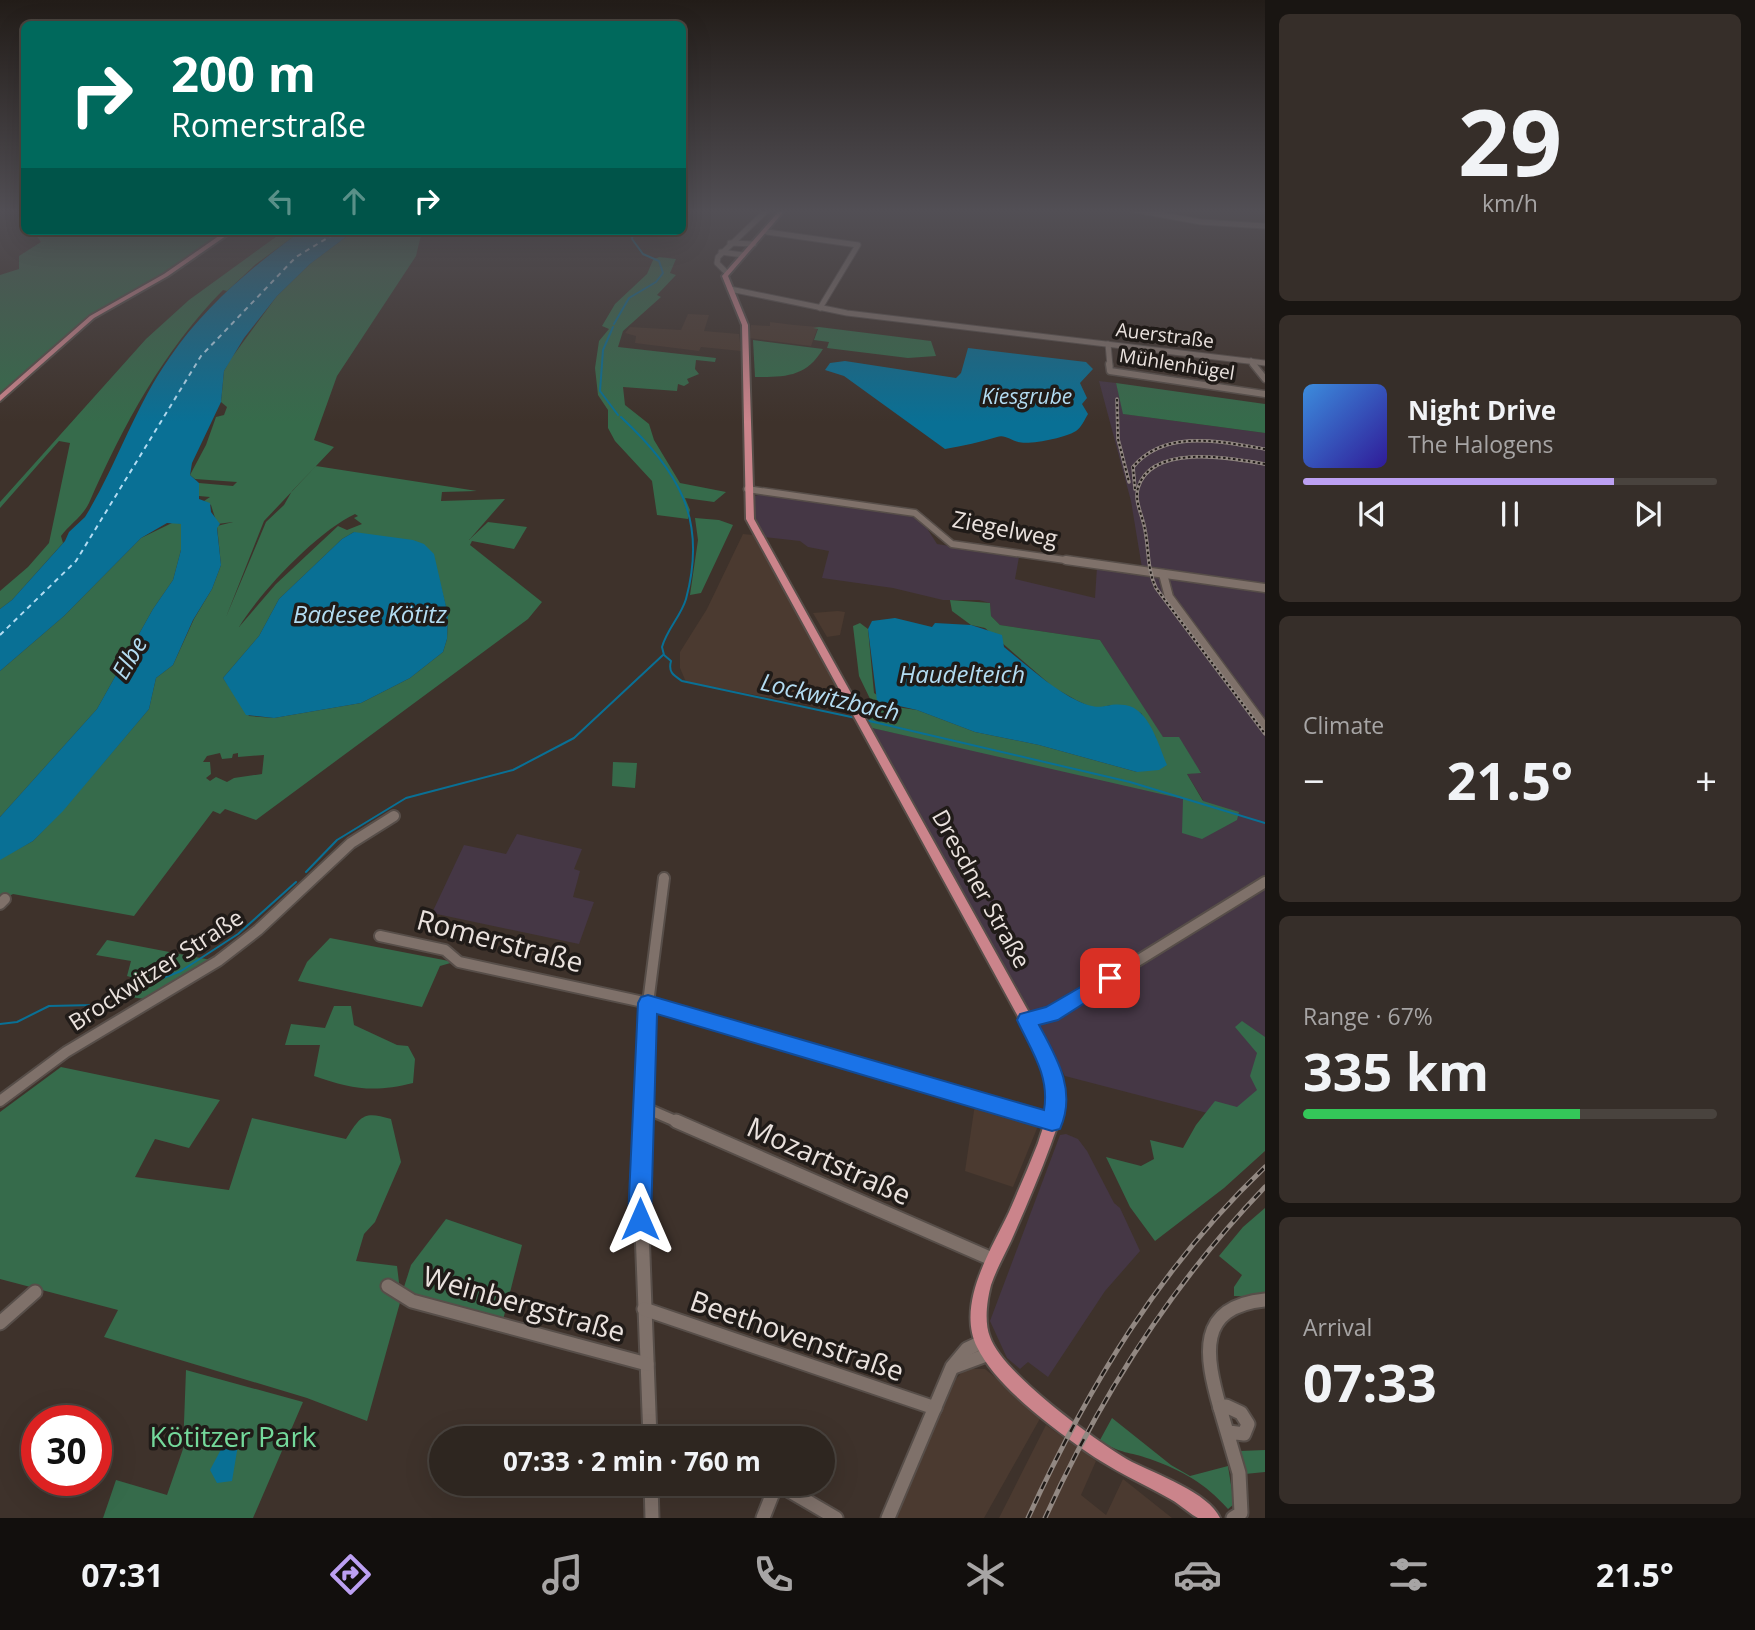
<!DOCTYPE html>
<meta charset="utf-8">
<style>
:root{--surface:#2e2620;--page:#362e29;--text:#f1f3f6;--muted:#a7a5a5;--line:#49433e;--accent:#bca0f2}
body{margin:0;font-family:"Open Sans",sans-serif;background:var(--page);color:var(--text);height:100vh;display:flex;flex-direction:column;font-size:26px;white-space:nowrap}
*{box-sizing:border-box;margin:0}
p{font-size:23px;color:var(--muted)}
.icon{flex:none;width:38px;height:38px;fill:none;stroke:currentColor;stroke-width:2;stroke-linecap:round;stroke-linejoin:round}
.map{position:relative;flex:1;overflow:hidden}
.drawer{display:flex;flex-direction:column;gap:14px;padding:14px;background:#191512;width:490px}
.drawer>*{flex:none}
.banner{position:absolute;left:21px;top:21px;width:665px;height:214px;border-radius:10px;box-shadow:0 7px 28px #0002,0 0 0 2px var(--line);background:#00695c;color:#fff;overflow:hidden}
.speed{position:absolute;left:21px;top:1405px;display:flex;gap:14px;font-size:35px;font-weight:700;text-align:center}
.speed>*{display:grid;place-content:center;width:91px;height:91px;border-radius:50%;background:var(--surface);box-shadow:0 7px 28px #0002,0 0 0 2px var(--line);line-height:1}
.speed .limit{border:10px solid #d22;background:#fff;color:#111}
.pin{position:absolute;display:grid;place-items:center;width:60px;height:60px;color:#fff;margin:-30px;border-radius:14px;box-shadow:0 4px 10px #0006}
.me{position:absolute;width:77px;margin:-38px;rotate:0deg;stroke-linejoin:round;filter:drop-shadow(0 0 5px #0008)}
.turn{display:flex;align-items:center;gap:24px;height:147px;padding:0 35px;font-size:32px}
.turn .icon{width:91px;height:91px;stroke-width:2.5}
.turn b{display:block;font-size:49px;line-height:60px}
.lanes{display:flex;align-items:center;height:66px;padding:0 35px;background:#0003;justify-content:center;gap:35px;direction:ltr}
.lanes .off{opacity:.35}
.big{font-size:52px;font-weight:700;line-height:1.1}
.drawer .card{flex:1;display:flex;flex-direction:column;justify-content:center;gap:10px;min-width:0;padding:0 24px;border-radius:10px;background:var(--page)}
.drawer .dial{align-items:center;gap:0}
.dial b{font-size:91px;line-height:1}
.song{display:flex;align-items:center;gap:21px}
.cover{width:84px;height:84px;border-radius:10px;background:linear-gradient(135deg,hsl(210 70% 55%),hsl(250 70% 35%))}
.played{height:7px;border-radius:4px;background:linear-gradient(90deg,var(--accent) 75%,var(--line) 75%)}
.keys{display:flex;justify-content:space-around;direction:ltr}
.heat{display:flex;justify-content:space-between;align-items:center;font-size:38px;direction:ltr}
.charge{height:10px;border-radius:5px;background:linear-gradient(90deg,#34c759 67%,var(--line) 0)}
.trip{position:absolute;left:429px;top:1426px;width:406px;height:70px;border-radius:35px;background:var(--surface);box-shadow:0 7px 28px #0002,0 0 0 2px var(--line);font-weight:700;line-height:70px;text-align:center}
.menu{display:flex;height:112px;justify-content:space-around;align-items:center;background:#120f0d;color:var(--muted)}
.menu .icon{width:49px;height:49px}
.menu .on{color:var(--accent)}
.menu b{font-size:32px;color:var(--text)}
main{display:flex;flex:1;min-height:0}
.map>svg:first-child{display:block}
.built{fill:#4b3a30}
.industrial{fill:#453745}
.green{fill:#366b4b;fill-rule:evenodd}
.water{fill:#097095}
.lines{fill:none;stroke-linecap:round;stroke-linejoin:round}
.stream{stroke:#097095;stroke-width:2}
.ferry{stroke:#b3dcf2;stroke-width:2;stroke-dasharray:5 4.5;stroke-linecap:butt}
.minor-far4-casing{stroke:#574e49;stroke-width:7}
.minor-far3-casing{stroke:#574e49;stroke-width:9}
.minor-far2-casing{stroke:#574e49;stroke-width:11}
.minor-far1-casing{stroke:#574e49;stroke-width:14}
.minor-casing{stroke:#574e49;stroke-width:17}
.major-casing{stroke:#574e49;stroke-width:4}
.minor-far4{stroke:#7f716a;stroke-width:5}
.minor-far3{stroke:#7f716a;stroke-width:6}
.minor-far2{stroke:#7f716a;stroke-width:8}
.minor-far1{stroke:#7f716a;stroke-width:10}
.minor{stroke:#7f716a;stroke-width:13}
.major{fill:#cb848b;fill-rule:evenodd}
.rail-far1-casing{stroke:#928882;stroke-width:3.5}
.rail-casing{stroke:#928882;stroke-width:5}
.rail-far1{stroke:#201b18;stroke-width:2;stroke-dasharray:2.5;stroke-linecap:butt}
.rail{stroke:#201b18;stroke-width:2.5;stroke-dasharray:8;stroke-linecap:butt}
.route{fill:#1a73e8;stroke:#114b97;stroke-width:2}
.labels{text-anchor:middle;stroke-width:7;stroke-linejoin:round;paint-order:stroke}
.far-street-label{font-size:19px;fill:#eae2de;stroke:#201b18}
.far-water-label{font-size:21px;font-style:italic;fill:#b3dcf2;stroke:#201b18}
.street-label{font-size:23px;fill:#eae2de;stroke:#201b18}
.water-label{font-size:24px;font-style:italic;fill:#b3dcf2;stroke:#201b18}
.near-street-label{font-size:28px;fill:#eae2de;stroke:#201b18}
.near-park-label{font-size:28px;fill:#74d99b;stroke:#201b18}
</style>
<main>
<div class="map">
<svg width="1265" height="1518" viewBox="0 0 1265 1518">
<rect width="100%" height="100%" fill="#3e322b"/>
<g class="built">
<path d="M688,314l21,1 -5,16 35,3 2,17 -40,-4 -2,4 -64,-8 1,-7 -11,-3 5,-6 51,3z"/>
<path d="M770,322l24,3 24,2 -7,19 -62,-8 2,-13 19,1z"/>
<path d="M743,534l10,1 98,178 -165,-31 -6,-14v-16l27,-43z"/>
<path d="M838,611l7,1 -5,23 -13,2 -14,-24z"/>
<path d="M975,1104l58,16 5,6 -25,61 -48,-16z"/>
<path d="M971,1369h14l57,46 -58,103h-89l61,-139 7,-8z"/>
<path d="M1046,1425l50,36 -15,34 25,20 17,-36 49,39h-173z"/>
</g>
<g class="industrial">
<path d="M1099,381l17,2 8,31 141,19v695l-200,-52 -193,-348 331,72 -16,-26 14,-2 -38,-34 -63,-98 -100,-15 -9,-9 -1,-13 -11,-3h-36l-50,-12 -71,-10 7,-27 -21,-4 -8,-6 -36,-4 -10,-23 -1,-17 9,-4 152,22 7,4 16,25 82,13 -4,22 80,19 2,-31 46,7 -12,-73z"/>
<path d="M517,834l65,15 -8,20 6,2 -7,26 21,5 -15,42 -147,-31 32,-68 42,9z"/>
<path d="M1066,1134l12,5 9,12 27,52 6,5 20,43 -35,40 -57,86 -20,-15 -8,7 -13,-11 -17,-37 70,-186z"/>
</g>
<g class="green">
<path d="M33,231h195l-56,39 -78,44 -94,83v-122l19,-6v-13l22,-14z"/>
<path d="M284,231h17l-45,33 -29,27 -4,-1c-60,61 -100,136 -134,213 -6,13 -20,22 -28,33l2,7 -51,57 -12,9v-18l28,-24 21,-24 21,-100 -11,-2 -59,67v-6l146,-163 43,-39z"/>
<path d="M354,231h68l-6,25 -79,120 -23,64 20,7 -70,74 -38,96 40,-95 18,-17 8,-14 24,-25 161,25 -35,1 -1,9 64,-2 -36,41 19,-18 39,5 -13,22 -42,-8 -2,4 72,57 -14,17 -272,201 -31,-11 -5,5 -7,-3 -79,105 -121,-22 -13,7v-42l33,-18 30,-31 86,-101 7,-31 17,-13 21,-46 18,-30 9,-24 -4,-39 16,-4 -16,2 -6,-19 -7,-4 6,-4 -11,-1v-13l34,3 4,-4 -42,-3 -5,-4 16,-30 10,-28 8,-2 3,-8 -6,-5 3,-31 6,-11 47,-64 33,-32zM355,514l3,2 -4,2 8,6 -15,6 -9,-4 -62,58 -37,43c21,-35 79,-96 116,-113zM354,532l83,39 11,44 -1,24 -4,13 -33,26 -49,25 -87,15 -25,-2 -26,-38 36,-42 20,-37 63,-60zM220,753l2,6 10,-1 1,-4 5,-1v4l26,-2 -2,19 -28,4 -7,4 -11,-5 -6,4 -4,-3 5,-4 -1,-12h-7l4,-6z"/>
<path d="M659,257l17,2 -6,14 6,2 -19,20 4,2 -38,34 -5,16 98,11 -1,4 -19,-2 -1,9 4,5 -12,5 2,4 -5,3 -6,-2 -1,7 -54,-4 2,18 24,19 5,16 26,43 46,9 -12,10 -29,-4 5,12 -2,9 -31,-4 -5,-34 -37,-40 -7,-13v-18l-10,-15 -3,-27 4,-27 10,-12 -7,-3 13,-22 32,-30 6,-14z"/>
<path d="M819,327l112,14 5,15 -28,2 -81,-10 2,-6 -15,-2 4,-11 -5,-1z"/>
<path d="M753,340l70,9c-17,28 -37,28 -68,28z"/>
<path d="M1116,383l149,21v29l-142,-19z"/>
<path d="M695,518l24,2 14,5 -32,68 -11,2 8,-55z"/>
<path d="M174,522l7,2v26l-8,30 -20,29 -56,100 -97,108v-146l64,-55 77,-78z"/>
<path d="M950,600l40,3 1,13 9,9 100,15 63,97h16l22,36 -14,1 16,27 36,11 -2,8 -35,19 -20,-6 1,-34 -311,-71 -3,-6 4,-17 -14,-29 -6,-50 7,-3 8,6 6,64 22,14 21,3 58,22 64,13 98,27 19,-34 -15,-25 -30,-8 -16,4 -19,-9 -23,-13 -68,-59 -14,-3 -19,-14z"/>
<path d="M613,762l24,1 -2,25 -23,-2z"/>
<path d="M330,938l124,24 -14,4 -18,41 -124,-26 9,-19z"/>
<path d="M107,940l104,20 -66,39 -15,-2 25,-13 -28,-8 4,-15 -35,-6z"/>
<path d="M334,1006h17l3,19 43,20 11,1 7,13 -2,24c-39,10 -62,6 -99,-7l6,-31h-35l6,-21 34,4z"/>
<path d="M1242,1021l23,16v114l-41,37 -69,53 -25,-34 -24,-50 35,9 13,-7 -4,-19 33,8 13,-23 19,-24 22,6 20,-17 -7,-14 7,-23 -22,-26z"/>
<path d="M61,1067l159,33 -31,48 -34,-9 -20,38 94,13 23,-72 94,21c15,-24 18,-28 45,-20l10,43 -26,60 -11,12 -8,27 41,5 4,33 -34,122 -60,-23 -203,-61 14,-27 -118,-31v-167z"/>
<path d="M1265,1208v89l-31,-1v-9l8,-12 -23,-19 24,-29z"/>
<path d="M446,1219l76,26 -19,75 -89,-22 -11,-8 8,-25z"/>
<path d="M186,1370l117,32 -50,116h-150l13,-38 51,15 16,-46z"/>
<path d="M1112,1418l59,47 19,11 38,-10 6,38 -6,5c-23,-26 -45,-38 -78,-50 -22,-8 -28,-4 -50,-19z"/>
<path d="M1265,1450v22l-20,2 -5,-23z"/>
</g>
<g class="water">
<path d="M301,231h53l-44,33 -33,32 -33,42 -20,33 -3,31 -29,61 -2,12 9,8v16l11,4 1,9 9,12 -3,4 4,37 -9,24 -19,31 -20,45 -17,13 -7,31 -86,102 -30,30 -33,19v-43l97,-108 56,-100 20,-29 8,-30v-26l-14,-1 -26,15 -77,78 -64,55v-62l12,-9 53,-59 4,-9 16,-15c31,-50 50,-111 85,-160 35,-51 82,-90 131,-126z"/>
<path d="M968,348l118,14 7,7 -13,14 7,15 -5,6 6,10c-3,5 -7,14 -12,17 -11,7 -46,14 -58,11 -7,-2 -14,-8 -21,-5 -16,5 -34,9 -52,12l-101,-73 -19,-6 5,-7 15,-2 111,17 5,-5z"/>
<path d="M354,532l59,8 11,4 10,10 14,61 -1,24 -4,13 -33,26 -49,25 -87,15 -28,-3 -23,-37 36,-42 20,-37 63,-60z"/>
<path d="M895,618l37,9 3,-4 36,2 31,10 2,12c24,19 47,41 74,54 25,12 26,1 47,4 24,3 34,41 42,60l-8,5 -22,2 -98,-27 -64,-13 -58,-22 -40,-9 -9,-72 4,-8z"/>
<path d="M232,1437l6,8 -6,36 -15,2 -7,-13 15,-28z"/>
</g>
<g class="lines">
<g class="stream">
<path d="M614,324l15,-26 27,-16 7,-9 -4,-12 -16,-7 -11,-15 1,-8"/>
<path d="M613,327l-10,23 -3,41 18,24"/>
<path d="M621,417c57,54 87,101 65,182 -5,17 -19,30 -24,48l2,8 7,6c-3,11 2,14 11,20l174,37"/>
<path d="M865,720l265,62 135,41"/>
<path d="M306,872l31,-32 69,-42 107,-28 61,-32 89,-83"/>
<path d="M0,1024l17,-2 32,-16 45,-1 87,-34 57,-37 58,-52"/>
</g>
<path class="ferry" d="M0,635l76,-74 125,-205 95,-99 43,-26"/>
<g class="minor-far4-casing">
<g id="minor-far4">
<path d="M1130,209l71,13 64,4"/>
<path d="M767,232l91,13 -38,63"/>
<path d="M730,243l24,1"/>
<path d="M721,252l22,3"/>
<path d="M726,272l-9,-9 1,-6 50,-48"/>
<path d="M730,289l117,24 418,50"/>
<path d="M1108,344l2,22"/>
<path d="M1251,361l4,5"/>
</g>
</g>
<g class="minor-far3-casing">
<g id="minor-far3">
<path d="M1109,364l1,7 155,23"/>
<path d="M1253,364l12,15"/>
<path d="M747,489l168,24 37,31 127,18"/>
</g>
</g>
<g class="minor-far2-casing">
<g id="minor-far2">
<path d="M1066,560l199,28"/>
<path d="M1163,574l6,23 96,130"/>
</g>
</g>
<g class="minor-far1-casing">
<g id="minor-far1">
<path d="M0,904l5,-5"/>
<path d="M380,936l65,14 14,12 189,41 405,119"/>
<path d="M1027,1020l31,-10 207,-128"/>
<path d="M0,1101l66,-49 152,-91 40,-31 93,-87 43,-27"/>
<path d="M643,1107l37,16"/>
<path d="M643,1123l5,-120 16,-125"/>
</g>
</g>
<g class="minor-casing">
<g id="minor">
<path d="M643,1121l-3,57 10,260"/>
<path d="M676,1121l318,139"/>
<path d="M388,1286l24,15 235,63"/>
<path d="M644,1309l291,99"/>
<path d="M0,1323l35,-31"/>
<path d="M954,1367l35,-13"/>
<path d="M1220,1408c-15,-53 -24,-101 45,-108"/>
<path d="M1229,1432l15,2 4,-10 -7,-11 -15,-7 -6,2 19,65 2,40 -8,5"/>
<path d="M651,1484l1,34"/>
<path d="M763,1518l11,-28 7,-4 55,32"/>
<path d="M888,1518l64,-151 15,-18 15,-7"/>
</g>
</g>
<g class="major-casing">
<g id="major">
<path d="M781,209h5l-58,67 20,49 6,194 292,524c8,15 17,32 18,49 0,18 -7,35 -13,52 -12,33 -26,65 -40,97 -7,15 -15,29 -20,44 -4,15 -7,37 -1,52 12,36 108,106 142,125 24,12 77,31 88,56 -6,0 -16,0 -22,0 -5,-2 -19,-14 -26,-18 -30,-17 -60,-30 -88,-50 -35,-25 -88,-64 -107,-103 -21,-43 14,-97 32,-135 10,-23 20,-46 29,-69 5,-16 13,-34 12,-52 -1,-17 -10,-34 -18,-49l-286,-523 -4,-194 -20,-49z"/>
<path d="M226,231h7l-65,45 -74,42 -94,83v-6l90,-79 74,-42z"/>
</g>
</g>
<use href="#minor-far4" class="minor-far4"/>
<use href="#minor-far3" class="minor-far3"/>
<use href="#minor-far2" class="minor-far2"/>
<use href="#minor-far1" class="minor-far1"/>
<use href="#minor" class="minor"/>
<use href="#major" class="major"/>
<g class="rail-far1-casing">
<g id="rail-far1">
<path d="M1117,399l1,40 11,43"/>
<path d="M1265,464c-34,-6 -114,-21 -127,24 -4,14 5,28 7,42 4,20 2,39 11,58l109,146"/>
<path d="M1135,489l-2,-22c33,-39 88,-25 132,-18"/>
</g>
</g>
<g class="rail-casing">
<g id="rail">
<path d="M1028,1518c60,-131 132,-251 237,-351"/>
<path d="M1045,1518c56,-123 126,-233 220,-331"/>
</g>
</g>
<use href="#rail-far1" class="rail-far1"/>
<use href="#rail" class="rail"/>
</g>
<linearGradient id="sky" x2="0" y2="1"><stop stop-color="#221c18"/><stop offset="0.5" stop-color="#524f55"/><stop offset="1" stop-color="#524f55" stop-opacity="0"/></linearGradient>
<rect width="1265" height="422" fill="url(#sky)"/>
<path class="route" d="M1110,970l6,2 3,6 -3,5 -58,37 -19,5c18,33 38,66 21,104l-8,2 -395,-117 -6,205 -3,8 -8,3 -8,-3 -4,-8 10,-216 3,-6 7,-2 396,115c6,-34 -13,-60 -27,-90l3,-6 26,-7z"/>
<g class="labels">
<g class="far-street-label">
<text transform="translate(1165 335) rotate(7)" y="7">Auerstraße</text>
<text transform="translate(1177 364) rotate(9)" y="7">Mühlenhügel</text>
</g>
<g class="far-water-label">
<text x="1027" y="404">Kiesgrube</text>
</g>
<g class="street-label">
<text transform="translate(1005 529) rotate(11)" y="8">Ziegelweg</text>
<text transform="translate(981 889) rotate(61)" y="8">Dresdner Straße</text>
<text transform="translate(156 970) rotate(-33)" y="8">Brockwitzer Straße</text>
</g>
<g class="water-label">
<text x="370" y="623">Badesee Kötitz</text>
<text transform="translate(130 658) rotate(-60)" y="8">Elbe</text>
<text x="962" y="683">Haudelteich</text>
<text transform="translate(830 698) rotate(13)" y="8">Lockwitzbach</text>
</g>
<g class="near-street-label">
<text transform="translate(500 941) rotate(15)" y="10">Romerstraße</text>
<text transform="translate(829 1161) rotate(24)" y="10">Mozartstraße</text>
<text transform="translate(524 1304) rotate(16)" y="10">Weinbergstraße</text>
<text transform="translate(797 1336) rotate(19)" y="10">Beethovenstraße</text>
</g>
<g class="near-park-label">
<text x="233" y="1447">Kötitzer Park</text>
</g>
</g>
</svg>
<div class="speed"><div class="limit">30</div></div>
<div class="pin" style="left:1110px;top:978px;background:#d93025"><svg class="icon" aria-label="arrive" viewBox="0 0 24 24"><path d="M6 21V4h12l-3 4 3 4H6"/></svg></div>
<svg class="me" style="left:640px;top:1219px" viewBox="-20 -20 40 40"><path d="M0-17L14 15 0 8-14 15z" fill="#1a73e8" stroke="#fff" stroke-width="4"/></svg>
<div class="trip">07:33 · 2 min · 760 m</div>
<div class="banner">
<div class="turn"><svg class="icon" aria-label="right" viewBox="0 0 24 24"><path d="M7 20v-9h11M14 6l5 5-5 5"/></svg><div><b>200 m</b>Romerstraße</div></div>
<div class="lanes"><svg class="icon off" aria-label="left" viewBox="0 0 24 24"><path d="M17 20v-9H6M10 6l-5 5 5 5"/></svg><svg class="icon off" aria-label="ahead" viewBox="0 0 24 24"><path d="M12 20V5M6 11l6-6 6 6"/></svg><svg class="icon" aria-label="right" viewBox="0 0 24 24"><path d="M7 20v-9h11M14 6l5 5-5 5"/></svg></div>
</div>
</div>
<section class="drawer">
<div class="card dial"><b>29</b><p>km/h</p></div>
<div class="card">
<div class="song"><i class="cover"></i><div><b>Night Drive</b><p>The Halogens</p></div></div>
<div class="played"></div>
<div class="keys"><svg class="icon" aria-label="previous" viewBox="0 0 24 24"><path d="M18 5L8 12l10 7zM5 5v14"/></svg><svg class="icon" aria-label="pause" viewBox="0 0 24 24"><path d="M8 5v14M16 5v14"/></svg><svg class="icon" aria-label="next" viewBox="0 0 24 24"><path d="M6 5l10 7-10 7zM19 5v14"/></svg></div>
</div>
<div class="card"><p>Climate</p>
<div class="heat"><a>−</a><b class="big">21.5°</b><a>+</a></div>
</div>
<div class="card"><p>Range · 67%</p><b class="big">335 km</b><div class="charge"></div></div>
<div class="card"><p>Arrival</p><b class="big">07:33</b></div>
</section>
</main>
<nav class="menu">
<b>07:31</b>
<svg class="icon on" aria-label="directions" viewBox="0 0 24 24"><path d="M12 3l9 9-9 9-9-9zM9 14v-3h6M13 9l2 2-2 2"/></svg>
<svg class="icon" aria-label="music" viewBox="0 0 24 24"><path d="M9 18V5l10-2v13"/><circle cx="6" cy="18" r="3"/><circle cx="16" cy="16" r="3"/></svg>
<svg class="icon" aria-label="phone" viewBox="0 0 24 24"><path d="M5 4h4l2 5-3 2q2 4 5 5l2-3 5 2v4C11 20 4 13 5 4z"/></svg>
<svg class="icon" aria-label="climate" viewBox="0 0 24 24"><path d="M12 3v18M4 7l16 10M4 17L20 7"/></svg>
<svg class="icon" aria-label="car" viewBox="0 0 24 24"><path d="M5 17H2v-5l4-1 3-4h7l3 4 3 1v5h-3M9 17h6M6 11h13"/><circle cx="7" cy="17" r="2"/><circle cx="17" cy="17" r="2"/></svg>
<svg class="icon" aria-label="filters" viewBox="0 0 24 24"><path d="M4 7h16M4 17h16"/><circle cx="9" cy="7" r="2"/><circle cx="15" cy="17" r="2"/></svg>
<b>21.5°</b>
</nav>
